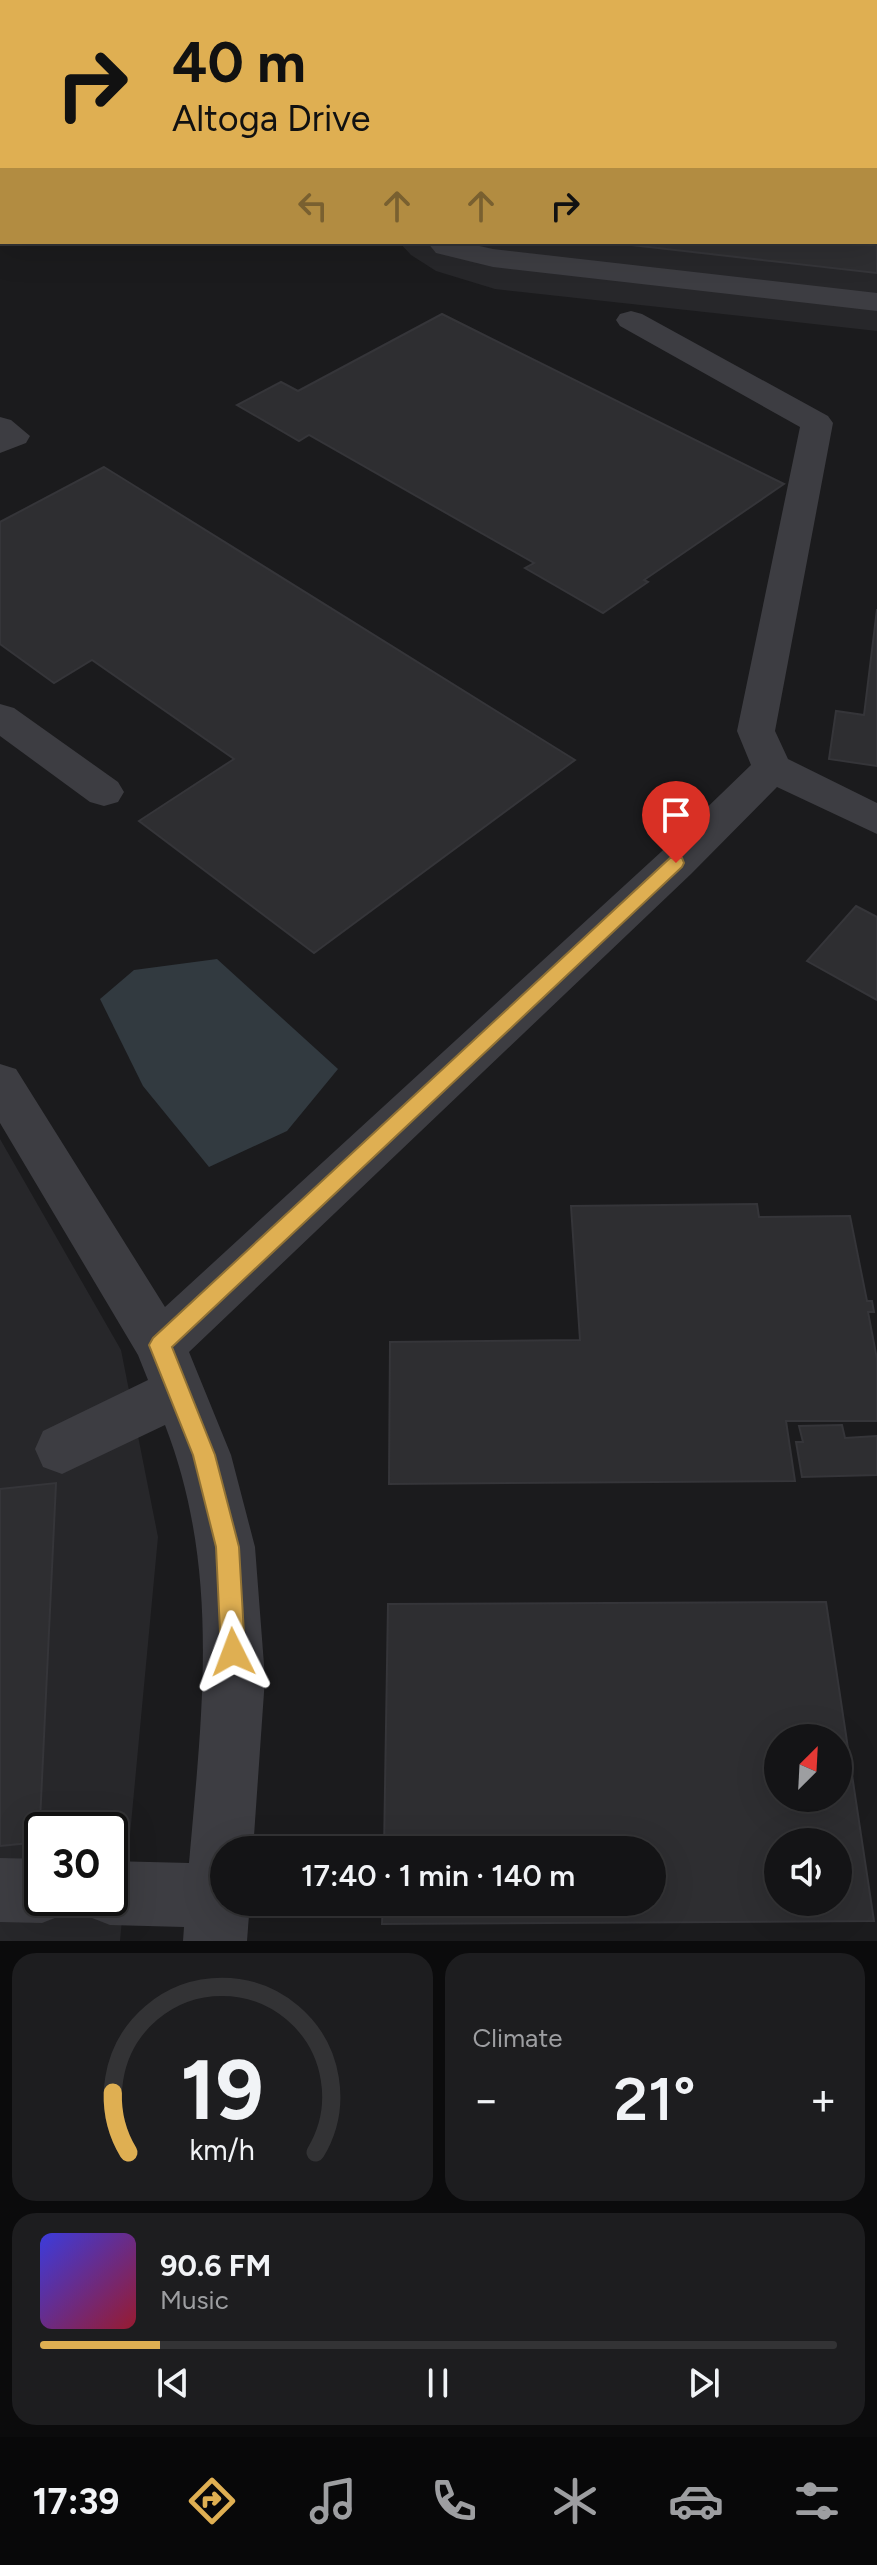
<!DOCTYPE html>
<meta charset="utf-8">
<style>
:root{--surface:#141416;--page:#1d1d1f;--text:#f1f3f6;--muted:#9d9ea1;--line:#333335;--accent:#dfaf52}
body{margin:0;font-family:Figtree,sans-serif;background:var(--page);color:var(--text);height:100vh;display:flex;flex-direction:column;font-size:30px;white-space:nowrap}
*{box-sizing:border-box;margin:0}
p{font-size:26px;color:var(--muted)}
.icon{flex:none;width:44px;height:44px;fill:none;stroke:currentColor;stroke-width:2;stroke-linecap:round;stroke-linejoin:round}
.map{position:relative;height:1941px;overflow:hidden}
.panel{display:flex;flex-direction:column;gap:12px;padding:12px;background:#0b0b0c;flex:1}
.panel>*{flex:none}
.guide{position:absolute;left:0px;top:0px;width:878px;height:244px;box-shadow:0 8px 32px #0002,0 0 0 2px var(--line);background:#dfaf52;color:#111;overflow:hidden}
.needle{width:52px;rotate:24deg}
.controls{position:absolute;left:764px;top:1724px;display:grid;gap:16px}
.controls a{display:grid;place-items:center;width:88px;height:88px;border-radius:50%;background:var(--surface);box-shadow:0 8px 32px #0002,0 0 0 2px var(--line);font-size:40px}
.speed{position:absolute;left:24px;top:1812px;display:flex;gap:16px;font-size:40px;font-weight:700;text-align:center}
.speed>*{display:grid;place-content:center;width:104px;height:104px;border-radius:50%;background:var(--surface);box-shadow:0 8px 32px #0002,0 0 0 2px var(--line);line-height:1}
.speed .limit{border:4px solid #111;border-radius:12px;background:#fff;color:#111}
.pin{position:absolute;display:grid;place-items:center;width:68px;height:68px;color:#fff;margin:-82px -34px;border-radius:50% 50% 50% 0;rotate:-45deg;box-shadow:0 0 8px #0007}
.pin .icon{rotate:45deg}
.me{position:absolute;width:88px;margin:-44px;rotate:357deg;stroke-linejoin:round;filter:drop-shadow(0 0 6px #0008)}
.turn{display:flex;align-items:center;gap:28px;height:168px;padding:0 40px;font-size:36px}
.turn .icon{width:104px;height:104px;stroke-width:2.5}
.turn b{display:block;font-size:56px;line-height:68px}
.lanes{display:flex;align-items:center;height:76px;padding:0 40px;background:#0003;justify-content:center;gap:40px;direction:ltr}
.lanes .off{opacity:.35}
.big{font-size:60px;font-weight:600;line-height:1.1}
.panel .widget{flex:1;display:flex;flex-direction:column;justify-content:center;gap:12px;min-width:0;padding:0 28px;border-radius:24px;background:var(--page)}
.panel .dial{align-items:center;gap:0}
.dial svg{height:208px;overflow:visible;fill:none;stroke:var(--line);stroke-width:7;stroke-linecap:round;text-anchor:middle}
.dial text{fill:var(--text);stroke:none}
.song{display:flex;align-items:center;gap:24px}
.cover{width:96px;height:96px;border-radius:12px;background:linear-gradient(135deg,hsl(240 70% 55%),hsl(350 70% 35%))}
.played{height:8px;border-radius:4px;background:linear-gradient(90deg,var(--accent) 15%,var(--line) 15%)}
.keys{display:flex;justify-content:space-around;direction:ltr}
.heat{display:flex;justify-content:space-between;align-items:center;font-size:44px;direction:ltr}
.panel .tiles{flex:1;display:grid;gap:12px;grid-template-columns:1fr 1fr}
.widget:last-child{grid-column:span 2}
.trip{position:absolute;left:210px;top:1836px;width:456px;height:80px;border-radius:40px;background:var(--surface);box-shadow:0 8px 32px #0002,0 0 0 2px var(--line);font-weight:600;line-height:80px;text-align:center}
.tabs{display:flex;height:128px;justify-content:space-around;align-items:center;background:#080809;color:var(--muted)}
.tabs .icon{width:56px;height:56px}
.tabs .selected{color:var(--accent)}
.tabs b{font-size:36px;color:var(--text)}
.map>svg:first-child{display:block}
.built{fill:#27272a;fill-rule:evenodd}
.water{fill:#323a40}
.building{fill:#2e2e31;stroke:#353539;stroke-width:2;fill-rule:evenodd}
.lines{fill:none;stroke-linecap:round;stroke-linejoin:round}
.minor{fill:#3d3d42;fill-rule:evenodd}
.route{fill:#dfaf52;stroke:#917235;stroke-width:2}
</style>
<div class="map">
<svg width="877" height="1941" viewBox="0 0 877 1941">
<rect width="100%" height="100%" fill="#1b1b1d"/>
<g class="built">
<path d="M76,0h801v331l-382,-42 -59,-18 -25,-16 -12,-13h477v-240h-808z"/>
<path d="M0,1139l121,211 37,187 -38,404h-120zM42,1830h68v68h-68z"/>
</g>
<path class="water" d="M217,959l121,110 -51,62 -78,36 -66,-81 -43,-87 34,-29z"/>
<g class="building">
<path d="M421,0h388l22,2h-411z"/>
<path d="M876,171l1,102 -272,-31h271z"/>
<path d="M442,314l22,11 320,159 -140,96 4,2 -45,31 -78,-45 9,-5 -225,-128 -10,6 -62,-36 44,-23 17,9z"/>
<path d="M104,467l21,13 450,280 -261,193 -175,-132 95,-62 -142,-99 -38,23 -54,-39v-122z"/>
<path d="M877,609v157l-48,-7 7,-48 28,4z"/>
<path d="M856,906l21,11v83l-70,-39z"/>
<path d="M757,1204l2,13 91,-1 17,85h5l2,11h-6l9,47v62h-91l9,60 -406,3 1,-142 190,-2 -9,-134z"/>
<path d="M842,1425l3,13 32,-2v39l-75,2 -6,-35h7l-4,-16z"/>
<path d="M56,1483l-17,359 -39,4v-357z"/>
<path d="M826,1602l48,319 -492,3 1,-22h269v-52h-268l4,-246zM778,1738h60v60h-60zM778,1842h60v60h-60z"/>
</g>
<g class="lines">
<g class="minor">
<path d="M0,0h21l-19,2 -2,7z"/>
<path d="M95,0h25l2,2h-25z"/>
<path d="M352,0h24l-25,2z"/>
<path d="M876,109l1,1v16l-1,-1z"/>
<path d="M427,242h34l32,7 384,44v18l-384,-44 -57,-14z"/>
<path d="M631,311l11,3 186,102 5,7 -58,308 13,28 89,44v31l-100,-47 -86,87 -502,478 42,103 24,92 10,131 -12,172h-29v52h26l-3,39h-64l1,-14 -74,-2 -23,-9 -7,-18h30v-37l79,2c13,-150 32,-293 -24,-438l-103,49 -19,-7 -8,-18 8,-18 105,-51 -10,-25 -138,-232v-59l16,5 149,238 496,-455 90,-87 -14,-34 63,-304 -180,-101 -4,-6 4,-6z"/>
<path d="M0,417l11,3 19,16 -4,7 -26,10z"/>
<path d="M0,704l14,4 104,74 6,10 -6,10 -14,4 -14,-4 -90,-66z"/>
<path d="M0,1858l42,1v39h29l-6,16 -23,9 -42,-1z"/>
</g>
</g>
<path class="route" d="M676,857l6,1 2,5 -2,4 -510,480 43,108 24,92 6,105 -3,9 -9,3 -9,-3 -3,-9 -5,-105 -23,-92 -44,-110 4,-7 517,-480z"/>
</svg>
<div class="controls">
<a><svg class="needle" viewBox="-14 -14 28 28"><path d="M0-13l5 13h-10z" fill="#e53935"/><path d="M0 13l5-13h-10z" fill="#9d9ea1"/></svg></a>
<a><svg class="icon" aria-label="sound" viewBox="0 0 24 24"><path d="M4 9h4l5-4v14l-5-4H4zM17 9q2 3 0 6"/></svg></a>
</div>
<div class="speed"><div class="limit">30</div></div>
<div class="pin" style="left:676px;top:863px;background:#d93025"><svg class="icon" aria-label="arrive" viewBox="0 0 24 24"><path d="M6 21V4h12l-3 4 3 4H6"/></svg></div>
<svg class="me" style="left:233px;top:1652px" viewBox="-20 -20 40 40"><path d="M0-17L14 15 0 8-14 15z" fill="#dfaf52" stroke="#fff" stroke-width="4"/></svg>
<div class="trip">17:40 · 1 min · 140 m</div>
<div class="guide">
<div class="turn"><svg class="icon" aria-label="right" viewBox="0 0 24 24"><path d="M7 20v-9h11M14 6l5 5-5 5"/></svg><div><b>40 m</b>Altoga Drive</div></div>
<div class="lanes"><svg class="icon off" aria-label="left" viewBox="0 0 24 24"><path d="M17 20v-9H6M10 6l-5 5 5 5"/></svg><svg class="icon off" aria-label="ahead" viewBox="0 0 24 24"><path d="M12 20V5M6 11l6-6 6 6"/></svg><svg class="icon off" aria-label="ahead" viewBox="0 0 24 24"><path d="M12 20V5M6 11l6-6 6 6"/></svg><svg class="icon" aria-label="right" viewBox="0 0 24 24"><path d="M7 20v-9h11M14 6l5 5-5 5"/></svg></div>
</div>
</div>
<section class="panel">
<div class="tiles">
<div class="widget dial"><svg viewBox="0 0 100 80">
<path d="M14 69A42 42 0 1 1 86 69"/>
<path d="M14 69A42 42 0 0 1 8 46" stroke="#dfaf52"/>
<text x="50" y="56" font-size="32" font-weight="700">19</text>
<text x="50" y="72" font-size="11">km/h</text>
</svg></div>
<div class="widget"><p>Climate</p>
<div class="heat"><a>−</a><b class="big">21°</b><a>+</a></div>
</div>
<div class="widget">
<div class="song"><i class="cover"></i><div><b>90.6 FM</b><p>Music</p></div></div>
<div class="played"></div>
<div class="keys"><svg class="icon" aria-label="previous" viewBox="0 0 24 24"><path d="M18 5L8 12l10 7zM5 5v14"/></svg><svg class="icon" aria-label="pause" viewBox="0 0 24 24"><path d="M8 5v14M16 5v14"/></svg><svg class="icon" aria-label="next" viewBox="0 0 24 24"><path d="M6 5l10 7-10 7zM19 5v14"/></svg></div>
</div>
</div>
</section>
<nav class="tabs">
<b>17:39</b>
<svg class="icon selected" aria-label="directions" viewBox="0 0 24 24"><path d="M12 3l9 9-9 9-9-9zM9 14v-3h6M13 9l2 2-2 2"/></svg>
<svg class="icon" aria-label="music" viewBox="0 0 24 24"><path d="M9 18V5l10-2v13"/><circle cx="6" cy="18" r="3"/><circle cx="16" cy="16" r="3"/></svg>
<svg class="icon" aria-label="phone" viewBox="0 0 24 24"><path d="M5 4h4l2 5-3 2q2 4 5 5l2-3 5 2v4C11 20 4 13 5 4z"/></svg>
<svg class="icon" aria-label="climate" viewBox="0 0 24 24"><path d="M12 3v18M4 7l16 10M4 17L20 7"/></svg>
<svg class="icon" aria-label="car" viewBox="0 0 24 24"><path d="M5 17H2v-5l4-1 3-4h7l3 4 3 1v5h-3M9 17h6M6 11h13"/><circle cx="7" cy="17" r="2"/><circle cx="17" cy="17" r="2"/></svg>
<svg class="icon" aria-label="filters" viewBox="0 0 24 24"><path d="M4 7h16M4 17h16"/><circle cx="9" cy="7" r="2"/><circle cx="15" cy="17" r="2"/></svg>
</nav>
